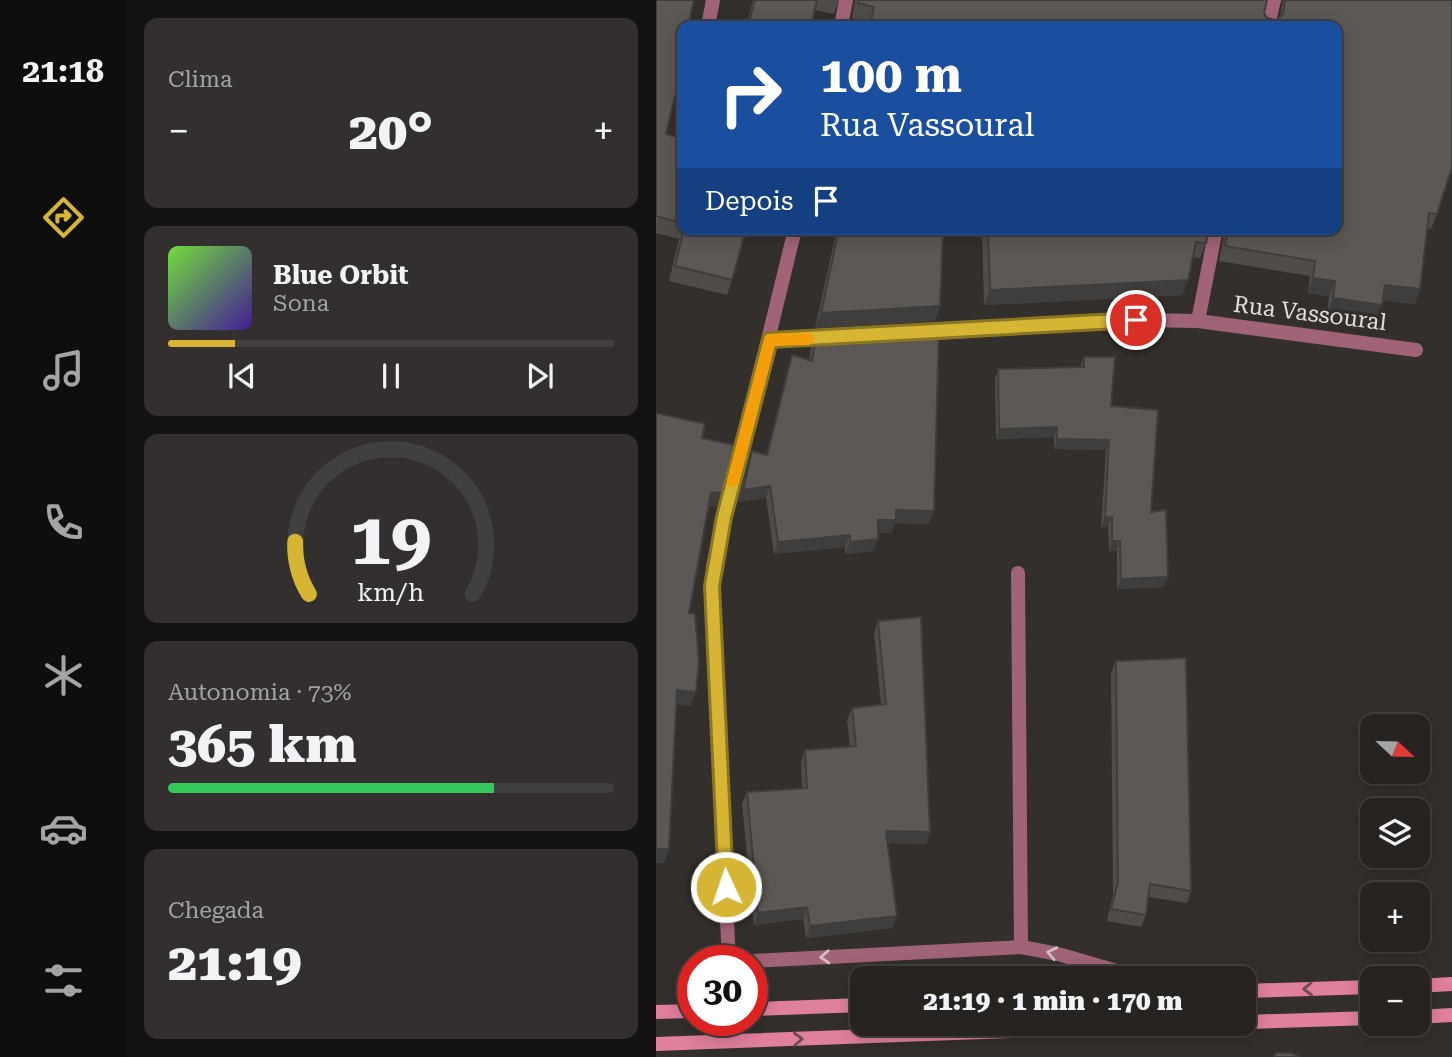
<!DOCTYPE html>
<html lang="pt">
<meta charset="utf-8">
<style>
:root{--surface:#262321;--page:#322f2e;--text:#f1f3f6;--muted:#a4a4a5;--line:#42403f;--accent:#d6b534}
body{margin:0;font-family:"Roboto Serif",serif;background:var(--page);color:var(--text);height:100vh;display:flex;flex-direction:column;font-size:26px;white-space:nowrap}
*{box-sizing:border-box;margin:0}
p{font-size:23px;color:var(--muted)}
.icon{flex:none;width:38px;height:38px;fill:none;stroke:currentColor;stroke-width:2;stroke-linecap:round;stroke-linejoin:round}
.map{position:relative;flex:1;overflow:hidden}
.drawer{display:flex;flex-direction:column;gap:18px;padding:18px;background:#151312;width:530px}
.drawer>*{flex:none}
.hud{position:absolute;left:21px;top:21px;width:665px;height:214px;border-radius:14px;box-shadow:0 4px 18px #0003,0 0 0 2px var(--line);background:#1a4fa0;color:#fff;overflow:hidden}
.needle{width:46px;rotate:112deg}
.controls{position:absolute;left:704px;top:714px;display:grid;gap:14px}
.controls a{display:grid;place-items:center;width:70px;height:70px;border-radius:14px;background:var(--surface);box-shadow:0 4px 18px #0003,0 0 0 2px var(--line);font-size:35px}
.speed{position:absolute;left:21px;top:945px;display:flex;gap:14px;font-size:35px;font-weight:700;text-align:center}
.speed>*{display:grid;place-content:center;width:91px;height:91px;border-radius:50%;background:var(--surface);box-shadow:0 4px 18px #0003,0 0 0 2px var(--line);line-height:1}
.speed .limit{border:10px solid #d22;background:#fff;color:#111}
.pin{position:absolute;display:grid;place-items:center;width:60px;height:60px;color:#fff;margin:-30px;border:4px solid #fff;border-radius:50%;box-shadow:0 2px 7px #0007}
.me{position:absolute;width:77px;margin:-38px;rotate:357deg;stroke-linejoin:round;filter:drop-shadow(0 0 5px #0008)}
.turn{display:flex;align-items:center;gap:24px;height:147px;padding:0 28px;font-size:32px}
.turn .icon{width:91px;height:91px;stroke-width:2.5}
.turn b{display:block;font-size:49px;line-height:60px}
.then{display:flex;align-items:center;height:66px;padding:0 28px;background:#0003;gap:14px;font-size:26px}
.big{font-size:52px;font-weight:800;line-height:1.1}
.drawer .tile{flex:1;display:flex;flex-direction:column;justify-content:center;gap:10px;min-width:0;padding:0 24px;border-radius:14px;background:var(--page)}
.drawer .dial{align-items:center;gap:0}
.dial svg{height:182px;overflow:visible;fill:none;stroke:var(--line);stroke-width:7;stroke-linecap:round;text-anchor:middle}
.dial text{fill:var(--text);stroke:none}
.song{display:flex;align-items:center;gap:21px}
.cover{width:84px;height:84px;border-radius:10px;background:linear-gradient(135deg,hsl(100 70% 55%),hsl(260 70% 35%))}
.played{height:7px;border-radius:4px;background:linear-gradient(90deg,var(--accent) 15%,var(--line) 15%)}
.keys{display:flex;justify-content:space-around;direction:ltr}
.heat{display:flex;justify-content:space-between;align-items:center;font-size:38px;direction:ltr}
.charge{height:10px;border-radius:5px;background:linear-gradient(90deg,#34c759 73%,var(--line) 0)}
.trip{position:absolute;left:194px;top:966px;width:406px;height:70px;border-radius:14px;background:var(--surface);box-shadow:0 4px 18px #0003,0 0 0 2px var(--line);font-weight:800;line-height:70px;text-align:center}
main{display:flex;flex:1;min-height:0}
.menu{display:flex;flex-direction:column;width:126px;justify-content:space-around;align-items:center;background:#0f0e0d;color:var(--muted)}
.menu .icon{width:49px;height:49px}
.menu .active{color:var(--accent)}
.menu b{font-size:32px;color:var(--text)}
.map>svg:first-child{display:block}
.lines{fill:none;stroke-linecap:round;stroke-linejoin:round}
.minor{stroke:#a16476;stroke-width:14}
.secondary{stroke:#e1809d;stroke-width:14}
.wall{fill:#4f4c49}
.shaded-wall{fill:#403e3c}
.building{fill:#5c5855;stroke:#403e3c;stroke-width:2}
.oneway{stroke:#d1c0c3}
.oneway2{stroke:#6f4b54}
.route-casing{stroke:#8b7622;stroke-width:18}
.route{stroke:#d6b534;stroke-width:12}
.slow{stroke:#f59e0b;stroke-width:12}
.labels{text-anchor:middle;stroke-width:7;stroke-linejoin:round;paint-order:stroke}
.street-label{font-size:23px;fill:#e1dfdd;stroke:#322f2c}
</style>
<main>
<nav class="menu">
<b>21:18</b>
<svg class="icon active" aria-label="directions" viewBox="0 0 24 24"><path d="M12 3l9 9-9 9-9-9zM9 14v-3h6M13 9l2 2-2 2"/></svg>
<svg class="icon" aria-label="music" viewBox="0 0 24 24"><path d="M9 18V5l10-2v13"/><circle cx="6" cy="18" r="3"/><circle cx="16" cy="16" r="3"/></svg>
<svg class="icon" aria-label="phone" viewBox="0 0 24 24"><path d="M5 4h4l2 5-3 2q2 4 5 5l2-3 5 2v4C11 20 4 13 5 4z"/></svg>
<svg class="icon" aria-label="climate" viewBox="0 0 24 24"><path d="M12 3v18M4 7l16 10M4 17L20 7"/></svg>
<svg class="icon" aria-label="car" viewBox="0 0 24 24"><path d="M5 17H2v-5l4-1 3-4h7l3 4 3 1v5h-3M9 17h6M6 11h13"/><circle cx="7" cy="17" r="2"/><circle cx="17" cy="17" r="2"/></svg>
<svg class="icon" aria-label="filters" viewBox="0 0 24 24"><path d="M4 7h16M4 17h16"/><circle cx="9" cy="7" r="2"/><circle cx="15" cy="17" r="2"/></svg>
</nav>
<section class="drawer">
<div class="tile"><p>Clima</p>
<div class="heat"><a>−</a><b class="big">20°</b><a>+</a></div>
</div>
<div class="tile">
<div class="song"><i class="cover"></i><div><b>Blue Orbit</b><p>Sona</p></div></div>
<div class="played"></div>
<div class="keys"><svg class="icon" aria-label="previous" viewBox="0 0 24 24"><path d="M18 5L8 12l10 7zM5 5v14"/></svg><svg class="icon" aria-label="pause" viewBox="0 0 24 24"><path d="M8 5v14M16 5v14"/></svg><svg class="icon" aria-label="next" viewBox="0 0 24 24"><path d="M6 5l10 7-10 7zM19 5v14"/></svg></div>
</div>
<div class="tile dial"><svg viewBox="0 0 100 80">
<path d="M14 69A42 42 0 1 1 86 69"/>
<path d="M14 69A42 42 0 0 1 8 46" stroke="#d6b534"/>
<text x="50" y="56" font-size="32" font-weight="700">19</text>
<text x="50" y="72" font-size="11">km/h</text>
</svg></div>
<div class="tile"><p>Autonomia · 73%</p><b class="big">365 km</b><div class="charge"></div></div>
<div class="tile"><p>Chegada</p><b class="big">21:19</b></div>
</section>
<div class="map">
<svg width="796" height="1057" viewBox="0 0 796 1057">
<rect width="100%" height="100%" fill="#322f2c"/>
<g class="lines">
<g class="minor">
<path d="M52,26l5,-26"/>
<path d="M185,26l5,-26"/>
<path d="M612,26l6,-26"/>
<path d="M542,321l218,29"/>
<path d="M266,334l214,-14 62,1 18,-92"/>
<path d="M114,340l62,-2"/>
<path d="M362,573l3,374"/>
<path d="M73,961l-14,-280 -2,-115 82,-337"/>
<path d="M96,961l269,-14 37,7 83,24"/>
<path d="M75,1020v21"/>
</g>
<g class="secondary">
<path d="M761,986l35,-2"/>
<path d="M588,991l128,-4"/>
<path d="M96,1009l110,-4"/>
<path d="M0,1012l37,-1"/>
<path d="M761,1017l35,-2"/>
<path d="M588,1022l128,-4"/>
<path d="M0,1044l545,-20"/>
</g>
</g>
<g class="wall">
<path d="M0,0l32,26 -22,108 16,4v91h64l-14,51 -5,15 -58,-14 10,-42 -23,-6z"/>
<path d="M97,0h86l-5,14 -19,-4 -4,16h-65z"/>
<path d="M199,0h412l-3,13 3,5 9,2 4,-3 3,-17h169l-15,214 -6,15h-3l-13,75 -32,-4 -6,20 -50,-7 2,-17 -21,-3 2,-17 -91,-15 6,-32h112v-203h-469v-4l-16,-4z"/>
<path d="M181,229h106l-3,77 -5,15 -120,7z"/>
<path d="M326,229h227l-3,14 -6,15 -7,-1 -5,23 -6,15 -198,10z"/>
<path d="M160,335l113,189 -34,-1 -4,10h-13l-5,18 -28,3v-7l-71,7 -8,-56 -28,4 10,-38 4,-13 14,4 22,-87 4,-13 17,5 2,-13z"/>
<path d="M428,357l27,49 40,106 13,75 -47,2v-39l-8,1 -1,-25 -7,1 5,-77 -52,-1v-12l-58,2 -1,-60 3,-10 82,-2z"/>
<path d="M222,621l52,211 -4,12 -39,-1 10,73 -5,12 -86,10 -3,-19 -49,6 -12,-121 5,-12 55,-4 -1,-26 4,-12 45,-3 -3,-27 5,-12 29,-3 -7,-72z"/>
<path d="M460,661l75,230 -4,12 -39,-6 -2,18 -5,12 -34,-6 6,-27 -2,-220z"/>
</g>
<g class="shaded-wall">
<path d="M657,278l22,3 -6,15 -21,-3z"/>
<path d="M532,280l-6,15 -198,10 6,-15z"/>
<path d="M729,285l35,4 -5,15 -36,-4z"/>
<path d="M677,298l49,7 -5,15 -50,-7z"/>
<path d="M284,306l-5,15 -120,7 6,-15z"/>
<path d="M401,427l-3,10 -58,2 3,-10z"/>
<path d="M401,439l52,1 -3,10 -52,-1z"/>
<path d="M114,486l-4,12 -28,4 5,-12z"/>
<path d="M67,492l-5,14 -12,1 5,-14z"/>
<path d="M240,510l38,1 -5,13 -34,-1 -4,10 -17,-1 4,-12z"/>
<path d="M456,517l-4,9 -7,1 4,-9z"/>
<path d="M194,535l-5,12 -71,7 4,-12z"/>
<path d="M222,539l-5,12 -28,3 5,-12z"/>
<path d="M456,541h8l-3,9 -8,1z"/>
<path d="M512,577l-4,10 -47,2 4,-10z"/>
<path d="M21,690l19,2 -5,14 -19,-2z"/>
<path d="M230,831l44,1 -4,12 -45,-1z"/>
<path d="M0,849h13l-5,14h-8z"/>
<path d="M151,907l-4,12 -49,6 4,-12z"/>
<path d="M241,916l-5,12 -86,10 4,-12z"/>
</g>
<g class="building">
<path d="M0,0h38l-6,26h-6v40l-16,68 16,4v85l-26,-7z"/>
<path d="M99,0h62l-6,26h-63z"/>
<path d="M202,0h409l-3,13 3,5 9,2 7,-6 2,-14h167v167l-15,47 -8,-1 -9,76 -35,-4 -3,20 -49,-7 2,-17 -22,-3 2,-17 -90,-15 3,-17h109v-203h-467l4,-19 -16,-4z"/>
<path d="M28,229h62l-14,51 -57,-14z"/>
<path d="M183,229h104l-3,77 -119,7z"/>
<path d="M332,229h221l-3,14 -10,-1 -8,38 -198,10z"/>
<path d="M283,328l-5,183 -38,-1v10h-18v19l-28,3v-7l-72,7 -8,-56 -27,4 9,-39 15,4 25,-100 20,6 4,-26z"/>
<path d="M428,357h31l-4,49 47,4 -7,102 15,-2 2,67 -47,2 -1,-38h-8v-24l-7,1 4,-78 -52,-1v-12l-58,2 -1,-60 86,-2z"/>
<path d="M0,413l49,11 -3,14 32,7 -11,47 -12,1 -22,120 6,1 4,48 -3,30 -19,-2 -8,159h-13z"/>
<path d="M265,617l9,215 -44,-1 11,85 -87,10 -3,-19 -49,6 -11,-121 60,-4 -2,-38 51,-4 -4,-38 34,-4 -8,-83z"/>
<path d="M530,658l5,233 -41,-7 -4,31 -35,-6 7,-27 -2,-221z"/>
<path d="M620,1053h15l9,4h-26z"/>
</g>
<defs><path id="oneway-chevron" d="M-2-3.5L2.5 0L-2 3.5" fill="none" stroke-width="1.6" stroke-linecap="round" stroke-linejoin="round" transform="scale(1.75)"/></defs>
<g class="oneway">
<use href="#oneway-chevron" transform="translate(396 953) rotate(-168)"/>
<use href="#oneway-chevron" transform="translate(169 957) rotate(177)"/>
</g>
<g class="oneway2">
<use href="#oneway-chevron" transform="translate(652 989) rotate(178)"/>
<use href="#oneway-chevron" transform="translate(142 1039) rotate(-2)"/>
</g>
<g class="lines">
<g class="route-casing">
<path id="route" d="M70,887l-14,-301 12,-69 46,-177 366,-20"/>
</g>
<use href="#route" class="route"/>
<path class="slow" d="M77,481l37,-141 38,-1"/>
</g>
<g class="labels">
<g class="street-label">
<text transform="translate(654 313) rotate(7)" y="8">Rua Vassoural</text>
</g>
</g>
</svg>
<div class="controls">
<a><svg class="needle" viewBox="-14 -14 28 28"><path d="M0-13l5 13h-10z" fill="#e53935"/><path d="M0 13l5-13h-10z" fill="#a4a4a5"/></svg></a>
<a><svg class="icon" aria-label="layers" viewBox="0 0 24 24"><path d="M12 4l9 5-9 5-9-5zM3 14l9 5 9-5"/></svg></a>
<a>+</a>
<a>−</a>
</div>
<div class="speed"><div class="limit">30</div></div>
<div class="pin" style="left:480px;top:320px;background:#d93025"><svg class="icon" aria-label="arrive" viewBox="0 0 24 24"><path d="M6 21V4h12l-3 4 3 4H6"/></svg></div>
<svg class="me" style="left:70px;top:887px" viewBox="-20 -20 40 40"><circle r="17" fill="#d6b534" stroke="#fff" stroke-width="3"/><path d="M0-11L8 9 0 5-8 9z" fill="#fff"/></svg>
<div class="trip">21:19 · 1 min · 170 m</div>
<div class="hud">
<div class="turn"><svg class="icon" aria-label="right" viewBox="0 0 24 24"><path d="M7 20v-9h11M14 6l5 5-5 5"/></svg><div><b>100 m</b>Rua Vassoural</div></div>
<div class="then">Depois<svg class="icon" aria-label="arrive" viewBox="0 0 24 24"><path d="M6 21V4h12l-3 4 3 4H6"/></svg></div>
</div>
</div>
</main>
